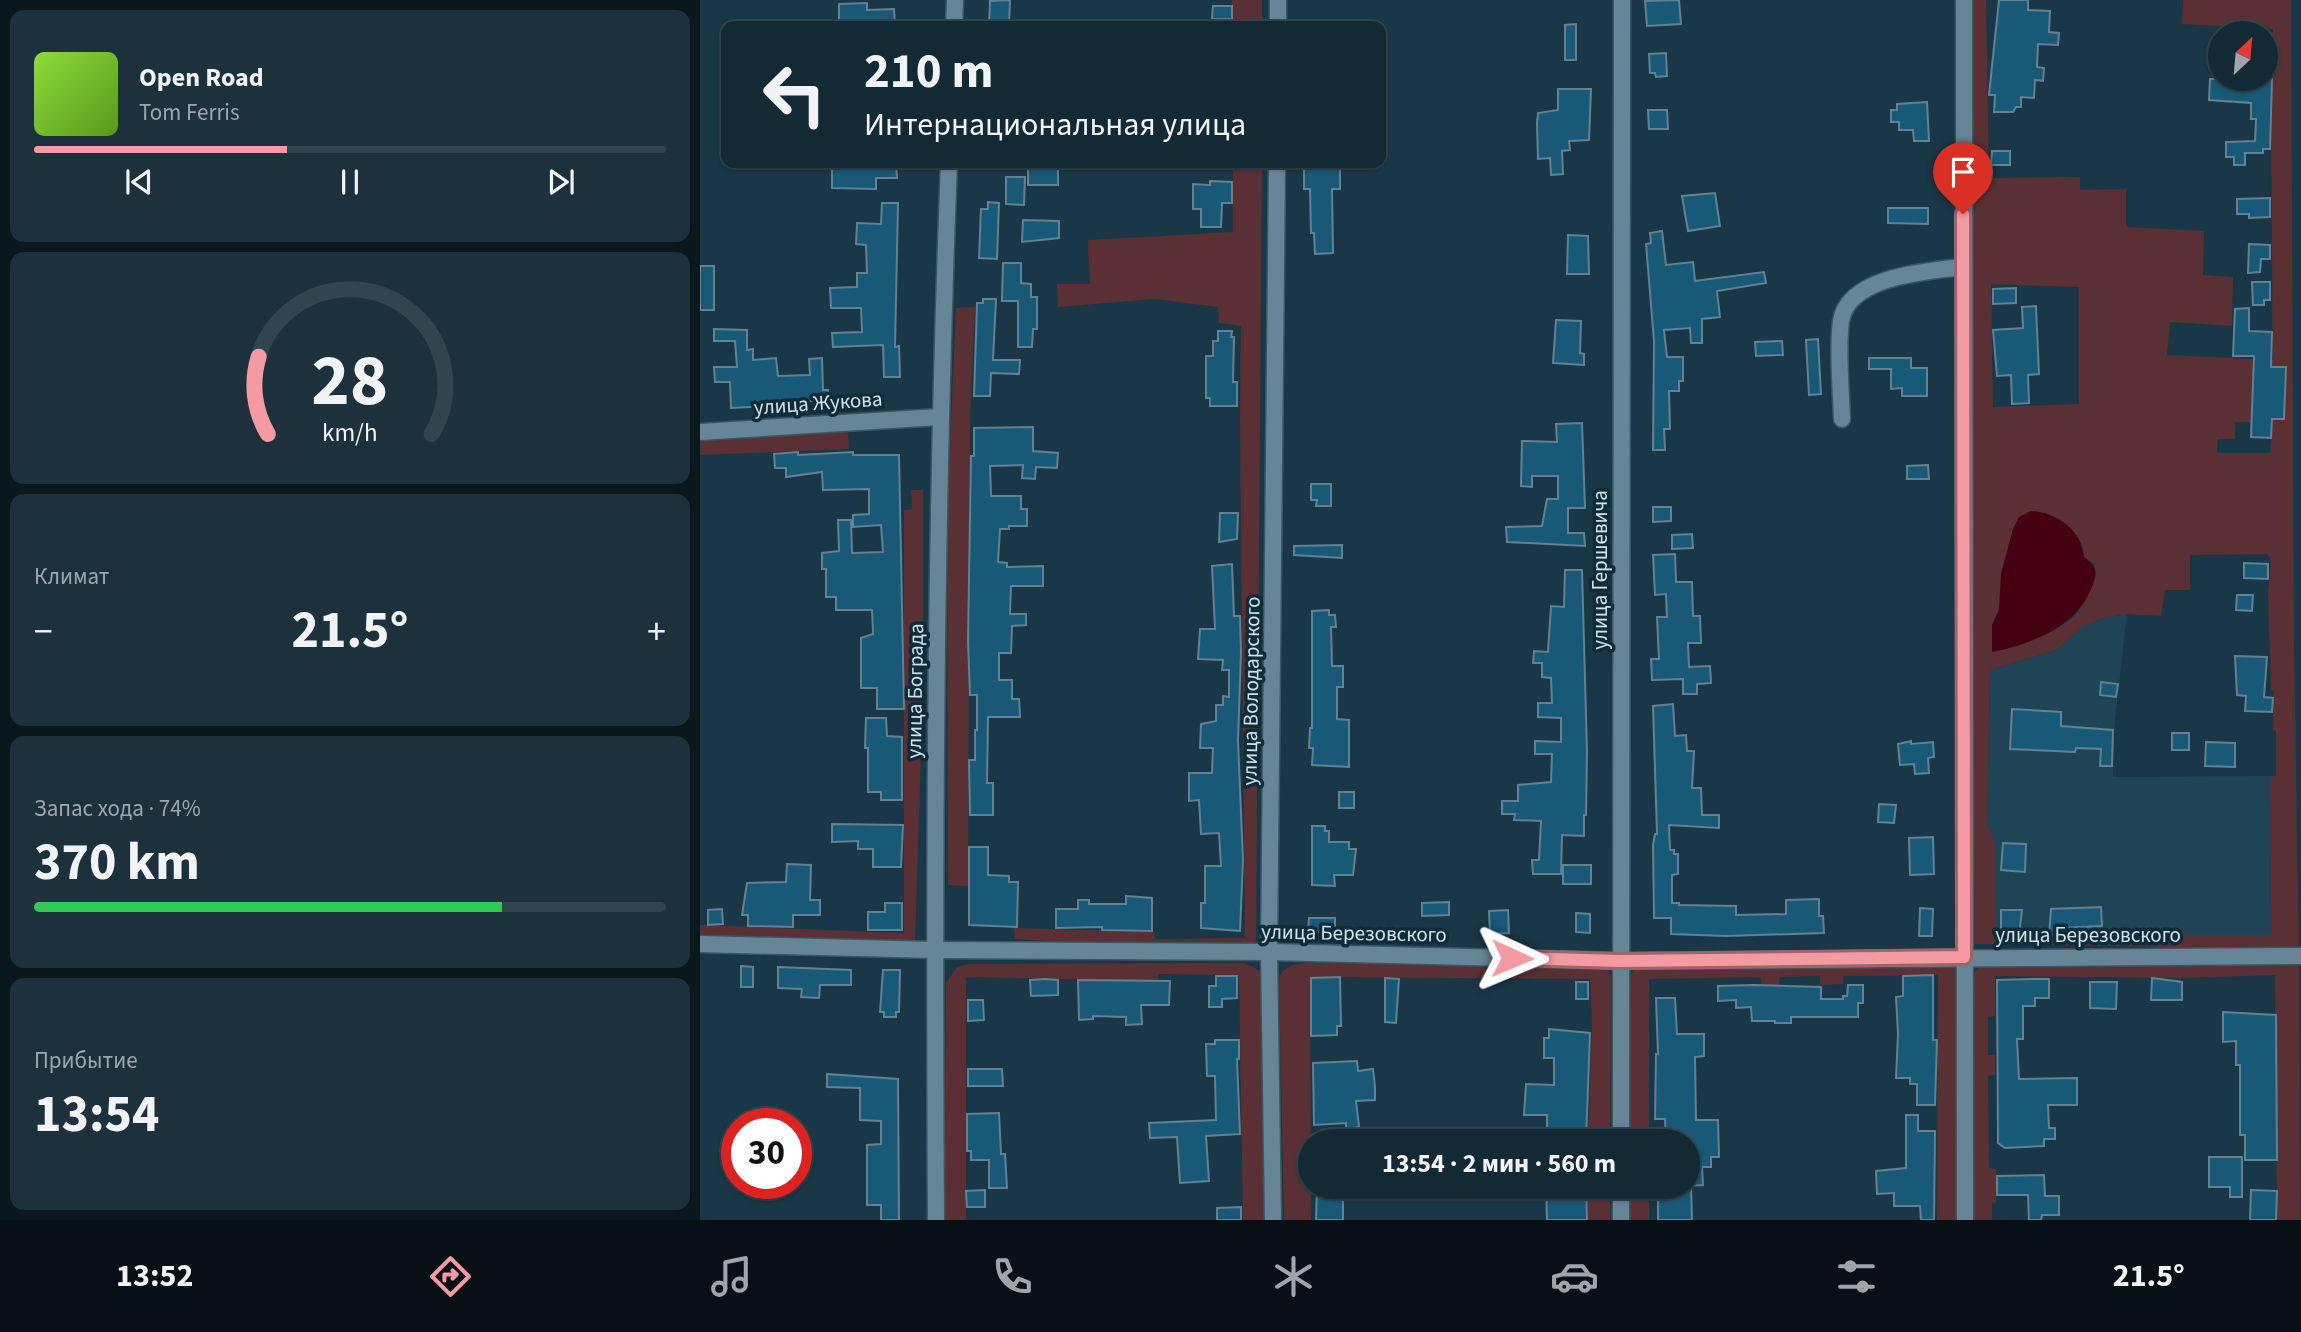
<!DOCTYPE html>
<html lang="ru">
<meta charset="utf-8">
<style>
:root{--surface:#132934;--page:#1c313c;--text:#f1f3f6;--muted:#9da6ac;--line:#32454f;--accent:#f49aa3}
body{margin:0;font-family:"Source Sans 3",sans-serif;background:var(--page);color:var(--text);height:100vh;display:flex;flex-direction:column;font-size:26px;white-space:nowrap}
*{box-sizing:border-box;margin:0}
p{font-size:23px;color:var(--muted)}
.icon{flex:none;width:38px;height:38px;fill:none;stroke:currentColor;stroke-width:2;stroke-linecap:round;stroke-linejoin:round}
.map{position:relative;flex:1;overflow:hidden}
.sheet{display:flex;flex-direction:column;gap:10px;padding:10px;background:#0a171d;width:700px}
.sheet>*{flex:none}
.hud{position:absolute;left:21px;top:21px;width:665px;height:147px;border-radius:14px;box-shadow:0 2px 5px #0004,0 0 0 2px var(--line);background:#132934;color:var(--text);overflow:hidden}
.needle{width:46px;rotate:26deg}
.buttons{position:absolute;left:1508px;top:21px;display:grid;gap:14px}
.buttons a{display:grid;place-items:center;width:70px;height:70px;border-radius:50%;background:var(--surface);box-shadow:0 2px 5px #0004,0 0 0 2px var(--line);font-size:35px}
.speed{position:absolute;left:21px;top:1108px;display:flex;gap:14px;font-size:35px;font-weight:700;text-align:center}
.speed>*{display:grid;place-content:center;width:91px;height:91px;border-radius:50%;background:var(--surface);box-shadow:0 2px 5px #0004,0 0 0 2px var(--line);line-height:1}
.speed .limit{border:10px solid #d22;background:#fff;color:#111}
.pin{position:absolute;display:grid;place-items:center;width:60px;height:60px;color:#fff;margin:-72px -30px;border-radius:50% 50% 50% 0;rotate:-45deg;box-shadow:0 0 7px #0007}
.pin .icon{rotate:45deg}
.me{position:absolute;width:77px;margin:-38px;rotate:91deg;stroke-linejoin:round;filter:drop-shadow(0 0 5px #0008)}
.turn{display:flex;align-items:center;gap:24px;height:147px;padding:0 28px;font-size:32px}
.turn .icon{width:91px;height:91px;stroke-width:2.5}
.turn b{display:block;font-size:49px;line-height:60px}
.big{font-size:52px;font-weight:700;line-height:1.1}
.sheet .tile{flex:1;display:flex;flex-direction:column;justify-content:center;gap:10px;min-width:0;padding:0 24px;border-radius:14px;background:var(--page)}
.sheet .dial{align-items:center;gap:0}
.dial svg{height:182px;overflow:visible;fill:none;stroke:var(--line);stroke-width:7;stroke-linecap:round;text-anchor:middle}
.dial text{fill:var(--text);stroke:none}
.song{display:flex;align-items:center;gap:21px}
.cover{width:84px;height:84px;border-radius:10px;background:linear-gradient(135deg,hsl(90 70% 55%),hsl(90 70% 35%))}
.played{height:7px;border-radius:4px;background:linear-gradient(90deg,var(--accent) 40%,var(--line) 40%)}
.keys{display:flex;justify-content:space-around;direction:ltr}
.heat{display:flex;justify-content:space-between;align-items:center;font-size:38px;direction:ltr}
.charge{height:10px;border-radius:5px;background:linear-gradient(90deg,#34c759 74%,var(--line) 0)}
.trip{position:absolute;left:598px;top:1129px;width:402px;height:70px;border-radius:35px;background:var(--surface);box-shadow:0 2px 5px #0004,0 0 0 2px var(--line);font-weight:700;line-height:70px;text-align:center}
.menu{display:flex;height:112px;justify-content:space-around;align-items:center;background:#081015;color:var(--muted)}
.menu .icon{width:49px;height:49px}
.menu .active{color:var(--accent)}
.menu b{font-size:32px;color:var(--text)}
main{display:flex;flex:1;min-height:0}
.map>svg:first-child{display:block}
.built{fill:#1e4456}
.green{fill:#5a3034;fill-rule:evenodd}
.water{fill:#450012}
.building{fill:#185978;stroke:#628192;stroke-width:2}
.lines{fill:none;stroke-linecap:round;stroke-linejoin:round}
.minor-casing{stroke:#3c5562;stroke-width:19}
.minor{stroke:#668597;stroke-width:16}
.route-casing{stroke:#9f646a;stroke-width:18}
.route{stroke:#f49aa3;stroke-width:12}
.labels{text-anchor:middle;stroke-width:7;stroke-linejoin:round;paint-order:stroke}
.street-label{font-size:21px;fill:#d2e2ec;stroke:#0f2c3b}
</style>
<main>
<section class="sheet">
<div class="tile">
<div class="song"><i class="cover"></i><div><b>Open Road</b><p>Tom Ferris</p></div></div>
<div class="played"></div>
<div class="keys"><svg class="icon" aria-label="previous" viewBox="0 0 24 24"><path d="M18 5L8 12l10 7zM5 5v14"/></svg><svg class="icon" aria-label="pause" viewBox="0 0 24 24"><path d="M8 5v14M16 5v14"/></svg><svg class="icon" aria-label="next" viewBox="0 0 24 24"><path d="M6 5l10 7-10 7zM19 5v14"/></svg></div>
</div>
<div class="tile dial"><svg viewBox="0 0 100 80">
<path d="M14 69A42 42 0 1 1 86 69"/>
<path d="M14 69A42 42 0 0 1 10 35" stroke="#f49aa3"/>
<text x="50" y="56" font-size="32" font-weight="700">28</text>
<text x="50" y="72" font-size="11">km/h</text>
</svg></div>
<div class="tile"><p>Климат</p>
<div class="heat"><a>−</a><b class="big">21.5°</b><a>+</a></div>
</div>
<div class="tile"><p>Запас хода · 74%</p><b class="big">370 km</b><div class="charge"></div></div>
<div class="tile"><p>Прибытие</p><b class="big">13:54</b></div>
</section>
<div class="map">
<svg width="1601" height="1220" viewBox="0 0 1601 1220">
<rect width="100%" height="100%" fill="#193746"/>
<path class="built" d="M1427,614l-13,115 -1,48 157,-1 1,160 -276,-1v-93l-8,-18 3,-154 66,-20 28,-24 19,-8z"/>
<g class="green">
<rect x="532" y="0" width="30" height="26"/>
<path d="M1264,0h22l3,178 91,-1v13l46,-1v38l78,4 -1,44 30,2 -1,49 -62,-4 -3,33 106,5 -2,-226 2,-105 -91,-5 1,-24h108l3,643 5,306 -324,-5zM1291,284l88,3v117l-86,3zM1535,422l38,1 -3,30h-53v-14h18zM1344,512c22,13 37,17 40,45l11,7c-5,14 -9,36 -17,48 -14,19 -63,35 -85,40l-1,-27 7,-15 2,-36 7,-19zM1567,554l4,6 -3,33 3,97 3,1 -1,39 3,1v45h-6l1,159h-275l-1,-93 -8,-19 3,-153 66,-20 28,-24 19,-8 24,-4 34,2 4,-26h25v-35z"/>
<path d="M533,163h29l-6,777 -2,5 -101,3 -138,-9 -1,-11 140,4 1,7 90,-1 -5,-520 1,-92 -22,-3 -1,-16 -63,-8 -97,8 -1,-23h33l-2,-44 145,-8z"/>
<path d="M275,307l-5,110 -2,469 -20,-1 -1,-372 9,-205z"/>
<path d="M148,429l1,20 -149,6v-14z"/>
<path d="M211,490h12v198l-8,256 -215,-7v-12l204,8v-423l8,-1z"/>
<path d="M545,963l15,8 4,10 5,239h-26l-4,-245 -81,-1v7l-192,-4v243h-22l2,-237 11,-16 11,-3z"/>
<path d="M633,963l273,6 5,6 -1,166h-22l4,-115 -2,-47 -280,-2 1,243h-27l-5,-242c7,-20 36,-14 54,-15z"/>
<path d="M1284,963l315,1 1,256h-23l-2,-245 -91,3 -189,-2v40l-7,1v38h7v20l-7,1 1,92 7,1v33l-4,1v17h-18l-3,-240 2,-6z"/>
<path d="M1253,966l3,4 1,250h-20l1,-245 -95,1v8l-23,1v-9l-40,1 -1,8h-17l-1,-8 -112,2v162h-20l1,-161 1,-6 6,-7z"/>
<rect x="888" y="1187" width="22" height="33"/>
<rect x="929" y="1187" width="20" height="33"/>
</g>
<path class="water" d="M1331,511c27,2 50,19 53,46 12,9 14,13 9,27 -14,42 -61,60 -101,68v-27l7,-15 2,-36 12,-45 6,-12z"/>
<g class="building">
<path d="M310,0l-1,26h-20l1,-25z"/>
<path d="M979,0l2,24 -34,2 -2,-25z"/>
<path d="M1299,0h29v10l22,1 -1,21 10,1 -1,12 -20,-1 -1,23 7,1 -1,13 -8,-1 -1,18 -13,-1v10h-5l-3,5h-19l1,-17h-6z"/>
<path d="M167,3v7l27,-1 1,17h-56v-22z"/>
<path d="M513,6h19v13h-20z"/>
<path d="M876,24v36h-11v-35z"/>
<path d="M966,53l1,23 -11,1 -1,-4h-5l-1,-19z"/>
<path d="M1510,79h62l-2,70h-7v4h-18v12h-11v-8h-8v-15l29,-1 1,-22h-5v-16l-42,-3z"/>
<path d="M858,89h33l-2,51 -20,1 1,9 -8,1 1,23 -12,1 -1,-17 -12,1 -1,-36 1,-10 20,-3z"/>
<path d="M1227,102l2,39h-15l-1,-11h-14v-8h-8v-12h6v-6z"/>
<path d="M948,110h19l1,19h-19z"/>
<path d="M1292,151h18v14h-19z"/>
<path d="M153,163h43l1,15h-21v11l-44,-1v-21l21,1z"/>
<rect x="328" y="163" width="30" height="22"/>
<path d="M604,166h36v23h-8l1,64 -18,1 -1,-21h-3l-1,-44h-6z"/>
<path d="M306,177h19l-1,28 -18,-1z"/>
<path d="M510,181l22,1v21h-10l-1,24h-20v-18h-8v-25l17,1z"/>
<path d="M1015,193l5,33 -32,5 -6,-35z"/>
<path d="M1570,198v19l-21,1v-4h-12v-15z"/>
<path d="M288,202l11,1 -2,56 -18,-1 2,-49h7z"/>
<path d="M182,203h16l-3,144 4,-1 1,31h-16l-1,-32 -50,2 -1,-14 30,-1 -1,-24h-30l-1,-20 27,-1v-14h10l-1,-28 -10,-1 1,-21 24,1z"/>
<path d="M1188,208h40v16l-40,-1z"/>
<path d="M323,220l36,1v17l-37,4z"/>
<path d="M962,231l4,34 27,-3 2,19 69,-9 2,11 -49,8 3,26 -18,2v24h-11l-1,-15 -26,2 3,27h16v24h-4v10h-10l1,38h-6l1,21h-12l1,-109 -8,-97 5,-1 -1,-10z"/>
<path d="M868,235l20,1 1,38h-22z"/>
<path d="M1549,244l21,1v14h-9l-1,13 -12,1z"/>
<path d="M303,263h18v20l10,1v13h6v32h-4l-1,18h-14v-46h-16z"/>
<rect x="0" y="266" width="14" height="44"/>
<path d="M1552,282h18v18h-6v5h-11z"/>
<path d="M1316,288v15l-23,1v-15z"/>
<path d="M283,299h13l-3,61h27l-1,14 -28,-1 -1,23h-16l3,-93h6z"/>
<path d="M1336,306l3,68 -11,1 1,28 -17,1 -1,-29 -14,1 -4,-46 30,-2 -1,-21z"/>
<path d="M1549,308v23l23,1 -1,35h15l-2,52h-12l-1,19 -20,-1 3,-81h-21l2,-47z"/>
<path d="M856,320l25,1 -1,32 4,1v11l-31,-2z"/>
<path d="M14,329l33,1v20l6,-1v11l23,-2 2,18 32,-1 -1,-16 13,-1 1,32h5v11h-61v5l-36,2 -1,-26h-15l-1,-15h23l-2,-26h-21z"/>
<path d="M518,331h14l-1,6h3l-1,45h4v24h-27v-8h-4v-42h7v-15h5z"/>
<path d="M1118,339l3,55 -12,1 -3,-55z"/>
<path d="M1082,341l1,14 -27,1 -1,-14z"/>
<path d="M1169,358h42v10h16v28h-25v-8l-11,1v-20h-22z"/>
<path d="M882,423l3,85h-17v25h16l1,13 -78,-4 -1,-15 36,-1 5,-27h11v-23h-26v11l-11,-1 1,-45 35,1 -1,-18z"/>
<path d="M333,427v24l25,2 -1,15 -21,-1 -1,12 -13,-1 1,-13 -33,1 1,30h30v13h6v17h-18v3h-9l-2,33 9,1v4l36,-1v20h-32l-1,28h16v11l-14,1 -1,27h-12v27h13v19h7l1,18h-32l-1,66h6v32h-23l-1,-55h6v-30h2v-35h-7l-2,-54 3,-185h3v-28z"/>
<path d="M98,452v3l55,-3v3h46l5,254h-27v-21h-16v-50l12,-4 -1,-24h-36v-13h-10v-28h-4v-16l17,-2 -1,-31h13l1,33 31,-1 -2,-27 -28,2v-12l16,-1v-25l-46,1 -1,-18 -36,5v-9h-11l-1,-14z"/>
<path d="M1228,465l1,14h-22v-13z"/>
<path d="M611,484h20v22h-15l1,-6h-6z"/>
<path d="M953,507h18v14l-18,1z"/>
<path d="M520,513h18l-1,26 -18,3z"/>
<path d="M992,534l1,14 -21,1v-14z"/>
<path d="M642,545v13l-48,-3v-9z"/>
<path d="M975,554l1,28h16l1,34h7l1,27h-13l1,24 21,-1 1,17 -14,1v10h-14v-15l-31,1 -1,-21h8l-2,-42h10l-1,-23 -11,1 -2,-40z"/>
<path d="M1544,563l24,1v15l-24,-1z"/>
<path d="M532,564l2,52h6l1,36 -3,89 5,119 -3,71 -39,-3v-25h4v-37h16l-2,-33 -18,1 -2,-34 -10,1v-28h23l1,-25h-13l1,-24 15,-3v-16h7v-9l6,1v-27h-7l1,-10 -25,-1 2,-30h15l-3,-63z"/>
<path d="M865,570h17l5,182 -1,63h-2v21l-22,-1 -1,39h-28l-1,-14h7l2,-39 -27,-1 1,-6h-13v-13h16v-16l33,-3 1,-28h-17v-13l26,1v-24l-23,-1v-14h14l-1,-25 -9,-1v-14h-9l1,-12 14,1 3,-46 13,1z"/>
<path d="M1537,595h16l-1,16 -16,-1z"/>
<path d="M629,610v5h6l1,12h-5l1,39h11v21h-6v32l12,1v47l-37,-2 1,-17h-4l1,-20h2v-117z"/>
<path d="M1535,656l32,1 -3,40 9,1 -1,14 -27,-1 1,-15 -9,-1z"/>
<path d="M1401,682l17,2 -2,13 -16,-2z"/>
<path d="M973,704l2,32 11,-1 1,16h7l-2,37h9l1,27h17v13l-50,-3 1,25h4v4h4v20l-6,1v28h7v2l57,1v9l50,-1v-14l33,-1v17h4l1,17 -98,3 -55,-2v-16h-17l-1,-73 2,-11h2l-4,-128z"/>
<path d="M1312,709l49,3v14l52,4 -1,36h-12l1,-17 -25,-1 -1,4 -65,-3z"/>
<path d="M166,718h20l1,18 15,1v63h-21v-8h-13v-44h-3z"/>
<rect x="1472" y="733" width="17" height="17"/>
<path d="M1211,741v3l22,-2 1,15 -6,1 1,15 -14,1 -1,-10 -14,1 -2,-21z"/>
<path d="M1506,742l29,1v24l-30,-1z"/>
<rect x="639" y="792" width="15" height="16"/>
<path d="M1179,804l17,1 -2,18 -16,-1z"/>
<path d="M132,824l71,1 -2,42h-28v-18h-15v-8l-26,1z"/>
<path d="M612,826h13v5h4v11h20v7h7l-3,26h-19l1,11 -23,-1z"/>
<path d="M1233,837l1,37 -24,1 -1,-37z"/>
<path d="M1303,843l23,1 -1,28 -24,-2z"/>
<path d="M269,847h19v28l21,1v6h9l-1,45 -48,-2z"/>
<path d="M87,864l24,1 -1,35h10v15h-27v12l-45,-1v-11h-6l5,-32 39,-1z"/>
<rect x="863" y="865" width="28" height="19"/>
<path d="M426,896l26,2v33l-50,-1v-3l-46,1v-19h22v-9h11v4h37z"/>
<path d="M749,902v13l-27,1v-13z"/>
<path d="M185,903h17v27h-34v-18h17z"/>
<path d="M1401,907l1,19 -39,2v6l-14,1 2,-26z"/>
<path d="M1220,908l13,1 -1,27h-13z"/>
<path d="M22,909l1,15 -15,1v-15z"/>
<path d="M808,910l1,23 -19,1 -1,-23z"/>
<path d="M1301,910h21l-3,25h-18z"/>
<path d="M876,913l14,1v19l-14,-1z"/>
<path d="M609,918h26v14h-27z"/>
<path d="M41,966l12,1v20h-12z"/>
<path d="M78,967l73,3v15h-31l-1,13 -18,-1 1,-8 -24,-1z"/>
<path d="M183,970h17l-1,42h-3v5h-12v-5h-4z"/>
<path d="M1233,975v65h4l-2,65h-18v-21h-7v-6h-14l2,-44 -2,-37 7,-1v-20z"/>
<path d="M516,976h21v22l-15,1v8h-13v-21h7z"/>
<path d="M640,977l1,49h-4v9l-26,1v-58z"/>
<path d="M685,978l14,1 -3,44 -11,-1z"/>
<path d="M1452,978l30,4v18h-31z"/>
<path d="M345,979l13,1v15l-27,1 -1,-16z"/>
<path d="M1333,979h16v19h-14v8h-12v33h-6l2,40 58,-1v27h-29l1,23h6v11h-11v7l-39,2 -7,-5 -1,-163z"/>
<path d="M378,980l92,1 -1,24h-28l1,19 -16,1v-8l-33,-1v3l-14,1z"/>
<rect x="876" y="982" width="12" height="17"/>
<path d="M1390,982h27l-1,27 -26,-1z"/>
<path d="M1053,985l68,2v12h22v-3h4l1,-11h15v18h-5v14h-67v6h-16v-2h-23l-1,-14 -15,1v-8l-18,1v-15z"/>
<path d="M956,998h19l2,36h27v22l-9,1 1,63h22l1,37h-8v10h-9l1,18 -14,1v-45h-23l-1,-22h-10l1,-65h2z"/>
<path d="M268,1000h15l1,20 -16,1z"/>
<path d="M1523,1012l53,3 1,145h-32v-25h-5v-70h-4v-24l-13,1z"/>
<path d="M849,1029l41,4 -4,108h-39v-26h-23l2,-31 28,1v-27h-10v-20h5z"/>
<path d="M515,1040h24v19h-2l3,75 -34,2 3,45 -29,2 -3,-46 -27,1 -1,-15 67,-3 -1,-44h-8l-1,-32h9z"/>
<path d="M657,1061l1,10 15,-2 2,18v13l-19,1 3,26 -13,2v-6l-32,2 -1,-62z"/>
<path d="M268,1069h34l1,17h-35z"/>
<path d="M127,1074l71,5 1,141h-18v-15h-14v-60l14,-1v-23l-21,-1v-32l-33,-1z"/>
<path d="M299,1113l2,41h4l2,34h-18v-28h-18v-9h-4v-37z"/>
<path d="M1206,1115h12v16h17l-1,89h-13l-1,-14h-26v-13l-17,1 -1,-23 30,-3z"/>
<path d="M1509,1157h33v40h-12v-10h-21z"/>
<path d="M1344,1175l1,21h14v19h-17l-1,5h-12l-1,-25h-31v-19z"/>
<path d="M617,1186h26v34h-27z"/>
<path d="M846,1186h40l1,34h-40z"/>
<path d="M968,1186h23l1,34h-34v-29h11z"/>
<path d="M285,1190v17h-18l-1,-16z"/>
<path d="M1551,1190l26,1 -1,29h-26z"/>
<path d="M541,1207v13h-24v-12z"/>
</g>
<g class="lines">
<g class="minor-casing">
<g id="minor">
<path d="M1264,0l1,1220"/>
<path d="M254,26l1,-26"/>
<path d="M578,26v-26"/>
<path d="M1142,419c-1,-29 -5,-71 -1,-98 7,-45 87,-50 121,-54"/>
<path d="M0,432l239,-15"/>
<path d="M0,944l234,6 335,2 351,9 681,-5"/>
<path d="M921,1141l1,-1141"/>
<path d="M921,1186v34"/>
<path d="M236,1220c-2,-353 -1,-705 13,-1057"/>
<path d="M573,1220l-4,-268 8,-789"/>
</g>
</g>
<use href="#minor" class="minor"/>
</g>
<g class="lines">
<g class="route-casing">
<path id="route" d="M812,958l108,3 344,-4 -1,-743"/>
</g>
<use href="#route" class="route"/>
</g>
<g class="labels">
<g class="street-label">
<text transform="translate(118 403) rotate(-4)" y="7">улица Жукова</text>
<text transform="translate(900 570) rotate(-90)" y="7">улица Гершевича</text>
<text transform="translate(215 691) rotate(-89)" y="7">улица Бограда</text>
<text transform="translate(551 691) rotate(-89)" y="7">улица Володарского</text>
<text transform="translate(654 933) rotate(1)" y="7">улица Березовского</text>
<text x="1388" y="942">улица Березовского</text>
</g>
</g>
</svg>
<div class="buttons">
<a><svg class="needle" viewBox="-14 -14 28 28"><path d="M0-13l5 13h-10z" fill="#e53935"/><path d="M0 13l5-13h-10z" fill="#9da6ac"/></svg></a>
</div>
<div class="speed"><div class="limit">30</div></div>
<div class="pin" style="left:1263px;top:214px;background:#d93025"><svg class="icon" aria-label="arrive" viewBox="0 0 24 24"><path d="M6 21V4h12l-3 4 3 4H6"/></svg></div>
<svg class="me" style="left:812px;top:958px" viewBox="-20 -20 40 40"><path d="M0-17L14 15 0 8-14 15z" fill="#f49aa3" stroke="#fff" stroke-width="4"/></svg>
<div class="trip">13:54 · 2 мин · 560 m</div>
<div class="hud">
<div class="turn"><svg class="icon" aria-label="left" viewBox="0 0 24 24"><path d="M17 20v-9H6M10 6l-5 5 5 5"/></svg><div><b>210 m</b>Интернациональная улица</div></div>
</div>
</div>
</main>
<nav class="menu">
<b>13:52</b>
<svg class="icon active" aria-label="directions" viewBox="0 0 24 24"><path d="M12 3l9 9-9 9-9-9zM9 14v-3h6M13 9l2 2-2 2"/></svg>
<svg class="icon" aria-label="music" viewBox="0 0 24 24"><path d="M9 18V5l10-2v13"/><circle cx="6" cy="18" r="3"/><circle cx="16" cy="16" r="3"/></svg>
<svg class="icon" aria-label="phone" viewBox="0 0 24 24"><path d="M5 4h4l2 5-3 2q2 4 5 5l2-3 5 2v4C11 20 4 13 5 4z"/></svg>
<svg class="icon" aria-label="climate" viewBox="0 0 24 24"><path d="M12 3v18M4 7l16 10M4 17L20 7"/></svg>
<svg class="icon" aria-label="car" viewBox="0 0 24 24"><path d="M5 17H2v-5l4-1 3-4h7l3 4 3 1v5h-3M9 17h6M6 11h13"/><circle cx="7" cy="17" r="2"/><circle cx="17" cy="17" r="2"/></svg>
<svg class="icon" aria-label="filters" viewBox="0 0 24 24"><path d="M4 7h16M4 17h16"/><circle cx="9" cy="7" r="2"/><circle cx="15" cy="17" r="2"/></svg>
<b>21.5°</b>
</nav>
